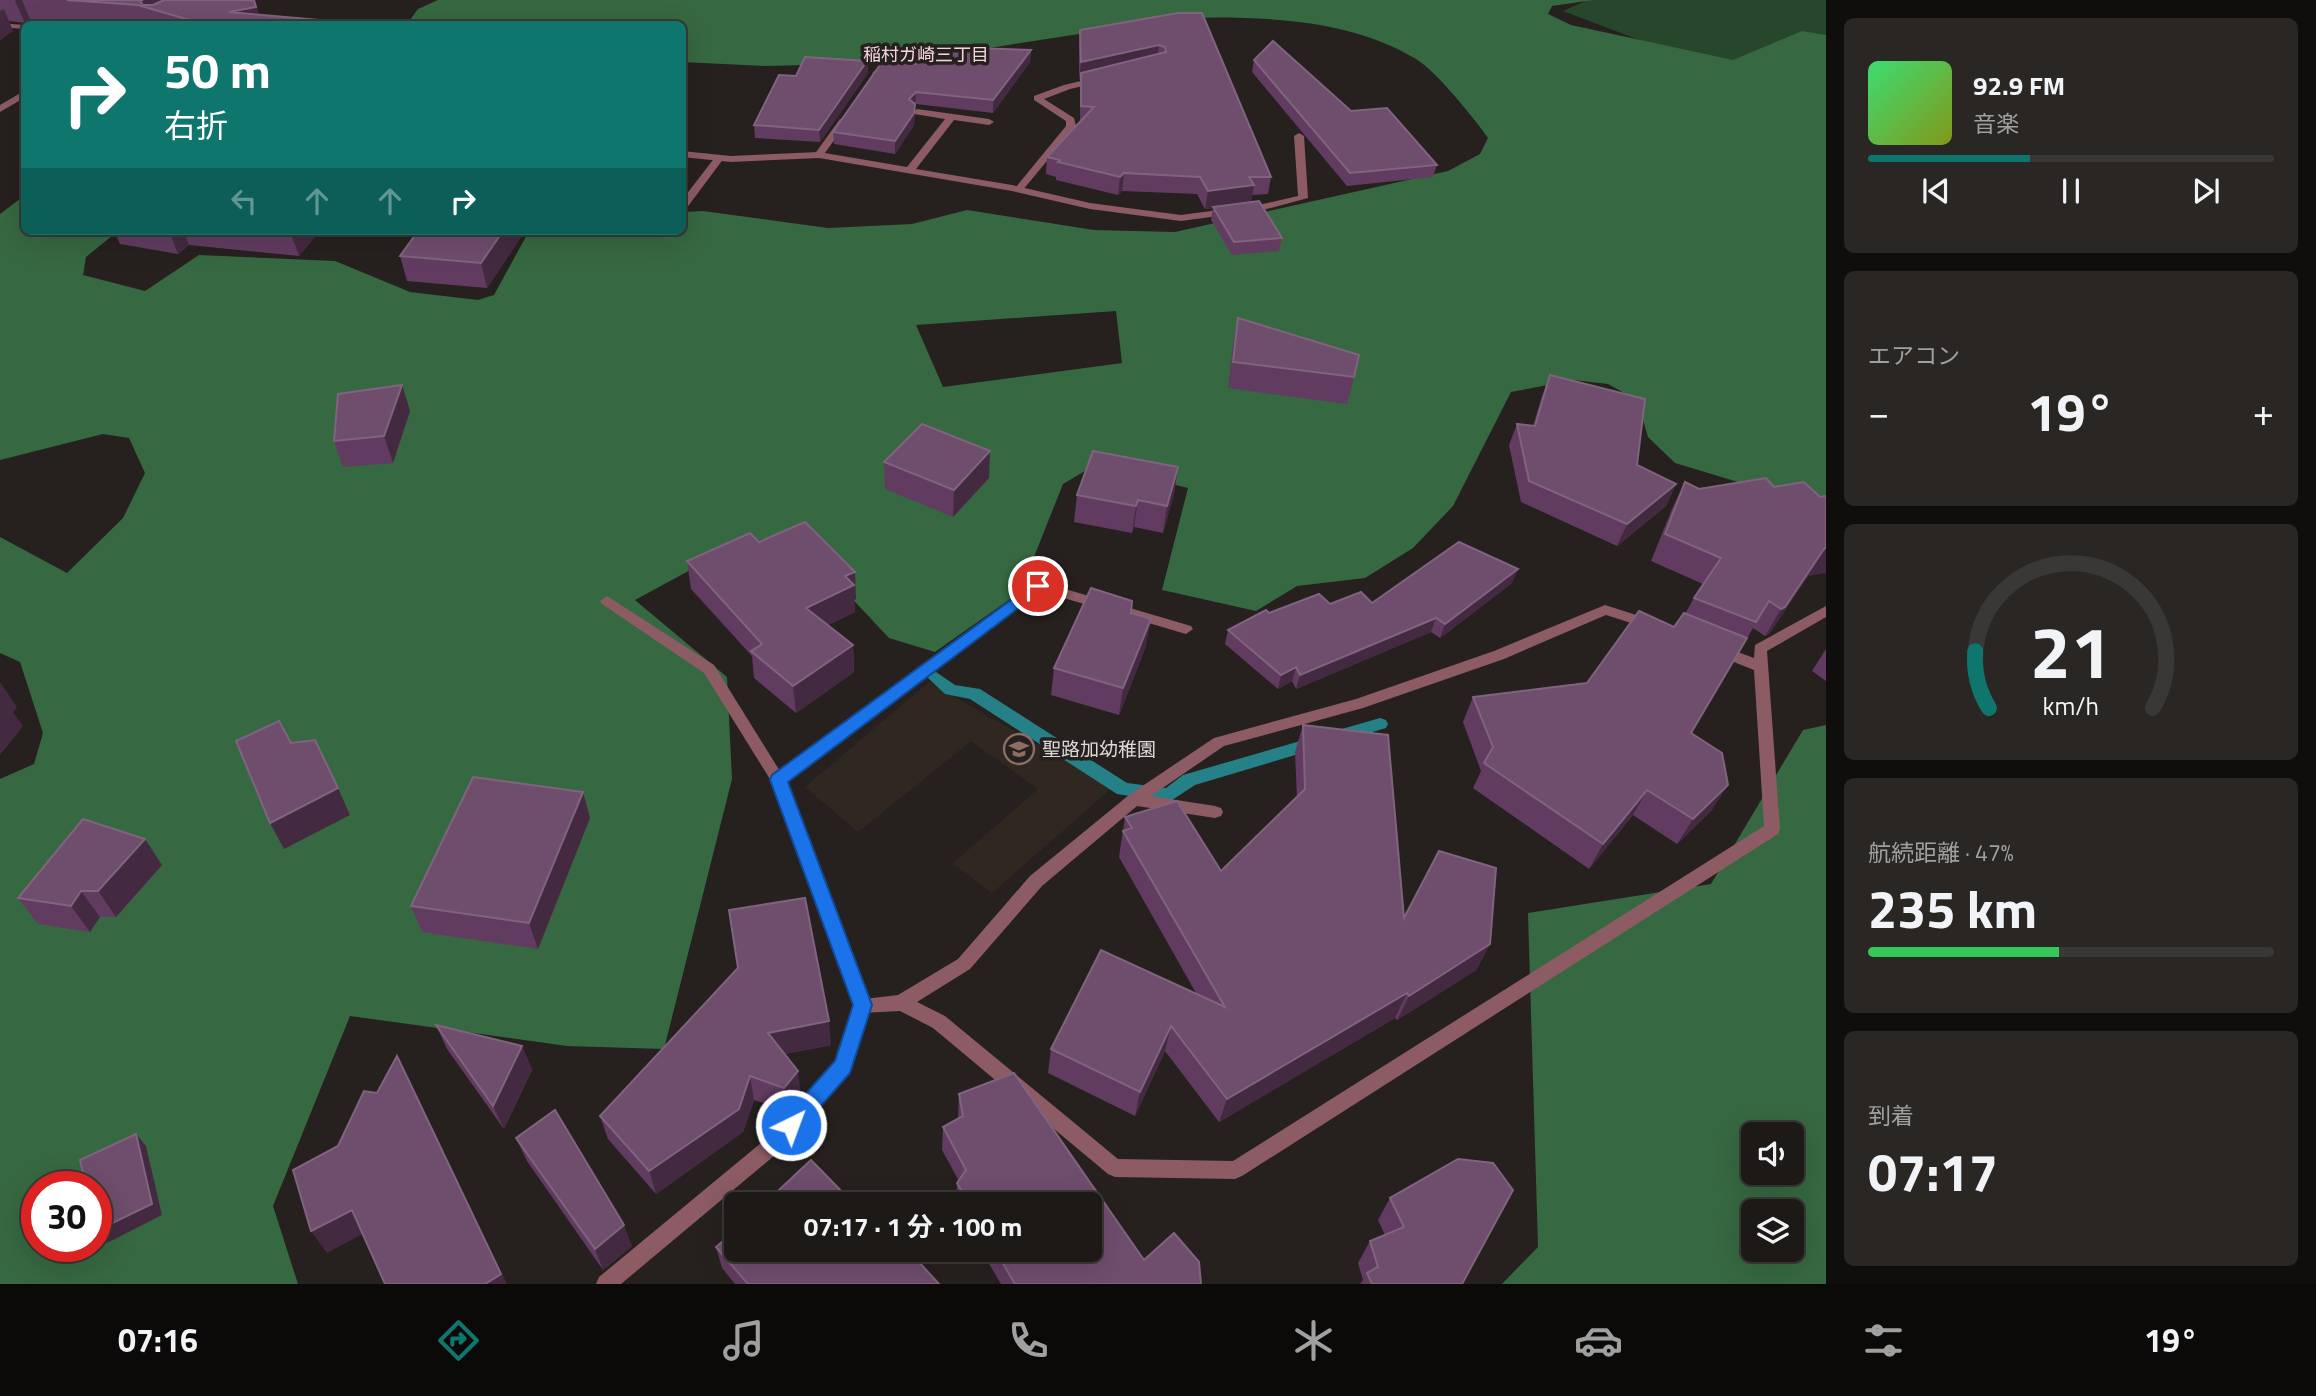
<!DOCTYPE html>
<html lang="ja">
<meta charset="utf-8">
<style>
:root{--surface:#1c1917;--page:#292624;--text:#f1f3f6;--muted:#a0a0a1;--line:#3a3836;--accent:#0f766e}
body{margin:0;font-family:"Titillium Web","Noto Sans JP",sans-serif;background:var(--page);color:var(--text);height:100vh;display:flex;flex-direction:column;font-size:26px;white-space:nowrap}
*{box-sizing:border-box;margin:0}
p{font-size:23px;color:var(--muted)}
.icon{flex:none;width:38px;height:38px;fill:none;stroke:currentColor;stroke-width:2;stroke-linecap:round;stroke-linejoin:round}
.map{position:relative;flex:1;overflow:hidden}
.details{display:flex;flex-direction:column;gap:18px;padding:18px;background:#0f0e0d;width:490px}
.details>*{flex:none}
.guide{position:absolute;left:21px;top:21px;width:665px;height:214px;border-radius:10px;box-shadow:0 7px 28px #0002,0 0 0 2px var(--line);background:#0f766e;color:#fff;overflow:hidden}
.tools{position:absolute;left:1741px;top:1122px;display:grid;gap:14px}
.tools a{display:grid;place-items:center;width:63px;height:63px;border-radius:10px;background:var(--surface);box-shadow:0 7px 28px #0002,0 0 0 2px var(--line);font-size:35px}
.speed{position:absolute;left:21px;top:1171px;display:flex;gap:14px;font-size:35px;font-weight:700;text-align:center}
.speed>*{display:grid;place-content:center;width:91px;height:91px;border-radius:50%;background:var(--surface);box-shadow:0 7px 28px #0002,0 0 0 2px var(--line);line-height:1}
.speed .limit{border:10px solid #d22;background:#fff;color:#111}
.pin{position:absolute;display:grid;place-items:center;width:60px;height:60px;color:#fff;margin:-30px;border:4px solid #fff;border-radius:50%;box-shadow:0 2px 7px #0007}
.me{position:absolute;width:77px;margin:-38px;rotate:42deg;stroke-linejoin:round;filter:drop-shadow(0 0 5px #0008)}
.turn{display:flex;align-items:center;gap:24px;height:147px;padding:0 28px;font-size:32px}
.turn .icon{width:91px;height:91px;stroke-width:2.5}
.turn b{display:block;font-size:49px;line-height:60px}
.lanes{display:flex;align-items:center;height:66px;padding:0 28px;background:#0003;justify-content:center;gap:35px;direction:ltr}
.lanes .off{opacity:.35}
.big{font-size:52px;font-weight:700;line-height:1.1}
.details .widget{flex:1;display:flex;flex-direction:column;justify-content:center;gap:10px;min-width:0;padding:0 24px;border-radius:10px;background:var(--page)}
.details .dial{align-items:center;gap:0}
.dial svg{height:182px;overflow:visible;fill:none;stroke:var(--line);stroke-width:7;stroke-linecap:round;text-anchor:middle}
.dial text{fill:var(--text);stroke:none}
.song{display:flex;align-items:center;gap:21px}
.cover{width:84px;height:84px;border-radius:10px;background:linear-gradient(135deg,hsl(140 70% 55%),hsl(70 70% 35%))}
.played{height:7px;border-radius:4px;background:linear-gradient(90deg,var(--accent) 40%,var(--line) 40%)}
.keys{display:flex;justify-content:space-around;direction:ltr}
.heat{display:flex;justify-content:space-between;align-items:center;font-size:38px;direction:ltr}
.charge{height:10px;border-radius:5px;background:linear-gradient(90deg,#34c759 47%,var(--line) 0)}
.trip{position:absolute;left:724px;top:1192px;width:378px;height:70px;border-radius:10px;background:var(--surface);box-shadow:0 7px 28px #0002,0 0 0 2px var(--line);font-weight:700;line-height:70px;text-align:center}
.tabs{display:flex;height:112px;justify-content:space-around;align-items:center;background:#0b0a09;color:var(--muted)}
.tabs .icon{width:49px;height:49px}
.tabs .active{color:var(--accent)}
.tabs b{font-size:32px;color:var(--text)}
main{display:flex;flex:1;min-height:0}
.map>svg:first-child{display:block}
.built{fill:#312721}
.green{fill:#27472d}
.forest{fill:#366841;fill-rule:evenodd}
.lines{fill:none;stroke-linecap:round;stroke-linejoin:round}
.stream{fill:#258187;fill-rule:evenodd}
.lane{fill:#8c5b64;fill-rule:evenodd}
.street{fill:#8c5b64;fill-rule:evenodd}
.wall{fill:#613c60}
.shaded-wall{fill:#442a41}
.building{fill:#6f4d6d;stroke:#80637e;stroke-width:2}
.route{fill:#1a73e8;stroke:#114b97;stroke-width:2}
.labels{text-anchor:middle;stroke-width:7;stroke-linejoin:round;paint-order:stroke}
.far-neighbourhood-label{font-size:18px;fill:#f5d4e0;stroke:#26211f}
.poi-label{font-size:19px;fill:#ddd9d8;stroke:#26211f;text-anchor:start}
</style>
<main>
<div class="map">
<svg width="1826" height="1284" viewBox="0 0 1826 1284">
<rect width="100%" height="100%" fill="#26211f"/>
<path class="built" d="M929,682l183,106 -120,105 -39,-30 85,-74 -67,-48 -113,91 -53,-45z"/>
<path class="green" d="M1588,0h238v57l-47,24 -137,-40 -79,-30z"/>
<g class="forest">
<path d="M438,0h1155l-41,6 -4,8 23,11 162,35 69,-29 24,4v468l-45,-8 -106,-32 -27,-26 -11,-37 -29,-16 -34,-4 -63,12 -58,114 -40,42 -48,30 -68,8 -41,25 -94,-21 26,-102 -56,-14 -47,-3 -22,13 -43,108 -85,60 -46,-14 -92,-98 -34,-1 -58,23 -70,38 92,77 5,102 -68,270 -97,-3 -217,-30 -77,190 25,78h-298v-505l34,-15 9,-31 -23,-71 -20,-9v-116l67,36 56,-55 22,-45 -16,-35 -26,-4 -103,26v-246l24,-18v35h94l-32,26 -3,18 62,16 54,-36 136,6 75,31 68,8 16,-5 35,-64h153l1,-19 20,-1 125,17 84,-4 55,-14 127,20 81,2 273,-61 32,-17 8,-16c-14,-20 -52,-67 -72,-79 -67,-41 -157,-43 -234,-41l-290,45 -126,3 -83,-4 -1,-38h-275l11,-15zM1116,311l6,52 -179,24 -27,-62zM37,1186h59v60h-59z"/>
<path d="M1826,725v559h-324l36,-37 -10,-334 183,-29 92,-154zM1754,1134h38v38h-38zM1754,1211h38v39h-38z"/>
</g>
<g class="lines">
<path class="stream" d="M936,672l19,13 25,4 147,94 39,5 17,-13 197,-57 6,2 2,4 -2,4 -191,57 -26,17 -52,-8 -147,-95 -25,-5 -17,-16 2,-4z"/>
<g class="lane">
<path d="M901,54l3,1v4l-25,16 -7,-2z"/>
<path d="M1098,77l3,1v4l-31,7 -26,10 30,19 2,8 -54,65h-6v-4l50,-61v-5l-32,-21v-4l30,-11z"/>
<path d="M840,119l8,2 -26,36h-6l-2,-2z"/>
<path d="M716,156l8,2 -38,51 -4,1v-10z"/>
<path d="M377,231h10v1l-5,3z"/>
<path d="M607,596l107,69 69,111 3,4 -3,4 -5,2 -5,-2 -69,-111 -102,-69 -2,-3z"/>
<path d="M1605,605l50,16 2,3 -7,5 -44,-14 -102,44 -141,49 -139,38 -73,50 64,10 6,2 2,4 -2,4 -6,2 -78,-12 -95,80 -72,83 -53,33 28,14 173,143 115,2 531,-335 -10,-156 -40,-16 -2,-4 7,-5 35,13 1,-13 71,-39v11l-59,34 13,178 -2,5 -536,342 -7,3 -120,-2 -7,-3 -175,-146 -33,-17 -38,2 -6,-3 -3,-5 3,-5 42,-5 60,-36 72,-83 99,-81 85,-57 142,-39 138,-48z"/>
</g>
<g class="street">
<path d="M0,23l24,2v4l-24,-2z"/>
<path d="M24,91v7l-24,14v-7z"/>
<path d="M917,109l72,10 5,3 -5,3 -35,-5 -38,49 96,16 78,18 91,12 82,-11 35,-8 -4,-60 5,-3 5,3 4,62 -45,12 -82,11 -91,-12 -78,-18 -193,-33 -88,4 -49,-5v-6l49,5 88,-4 88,15 38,-48 -31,-5 -2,-2z"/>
<path d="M1038,581l153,45 2,3 -7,5 -146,-43 -254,191 85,223 -19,61 -3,6 -68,78 -160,134h-25l3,-7 168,-139 68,-77 18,-56 -83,-225 3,-4z"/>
</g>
</g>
<g class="wall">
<path d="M0,0h254l5,15 106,9h-252l-83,-5 -5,4 -16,-2 4,10 -13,9z"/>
<path d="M1178,13l93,164 -3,17 -16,1 -1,7 31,36 -3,13 -47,4 -21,-35 2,-12 -8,1 -8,-15 -75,-3 -4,4 -62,-15v-3l-10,-3 1,-17 33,-35v-43h-1v-32l1,-17z"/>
<path d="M1031,50l-1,12 -37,51 -77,-9 -1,1 -1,20 -19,29 -61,-10 -1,-12 83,-68z"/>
<path d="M1254,60l183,105 -4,12 -86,9 -95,-114z"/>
<path d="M867,61l1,12 -48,69 -65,-4 -1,-13z"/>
<path d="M114,231h206l-21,25 -110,-11 -11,9 -58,-10z"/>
<path d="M418,231h107l-38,57 -80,-7 -7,-25z"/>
<path d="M1238,318l116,59 -7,27 -119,-16 5,-44z"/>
<path d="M1550,375l87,90 39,19 -10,22 -49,40 -96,-44 -12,-57 8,-21 16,2 9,-30z"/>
<path d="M402,385l8,26 -17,52 -50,4 -9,-26z"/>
<path d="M884,462l105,16 -36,39 -68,-28z"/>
<path d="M1178,467l-4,27 -11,39 -29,-6 -2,6 -58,-11 3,-27z"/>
<path d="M1685,482l123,94 -39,58 -4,2 -12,-8 -62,105 21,77 -35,34 -44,-29 -44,54 -116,-81 8,-17 -18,-49 10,-25 114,-14 87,-56 11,-13 9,-16 9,-14 -52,-23 21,-52z"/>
<path d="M759,542l97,57 -2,1 1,12 -27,13 25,20 1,27 -58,41 -42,-35 -2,-22 -61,-67 -4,-28z"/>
<path d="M1512,583l-72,55 -9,-6 -135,57 -4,-8 -14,8 -53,-45 3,-14 41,-17 61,-9 42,-1z"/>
<path d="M1131,613l15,33 -27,69 -68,-20 3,-27z"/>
<path d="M1826,649v32l-14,-10z"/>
<path d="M1303,725l101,193 86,26 -14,26 -79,50 -2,-2 -176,104 -54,-71 -30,65 -87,-43 3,-24 145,-56 -77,-136 6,-40 96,54 76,-73 -2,-46z"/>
<path d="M583,792l7,26 -52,131 -116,-17 -11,-26z"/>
<path d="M162,865l-46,52h-16l-10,15 -52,-8 -20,-26z"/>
<path d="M738,968l93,77 -46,9 16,41 -14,16 -33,-11 -11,32 -87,62 -48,-55 -8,-23z"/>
<path d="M436,1025l86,21 10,24 -28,59 -57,-80z"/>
<path d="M1014,1073l130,187 30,-27 25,29 2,22h-200l-20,-34h109v-46h-134l1,-21 2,-2 -17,-31 1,-23 15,-8 1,-25z"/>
<path d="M516,1138l116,108 -29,24 -76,-109z"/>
<path d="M1390,1198l72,86h-102l3,-4 -5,-17 12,-22 15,-6 -7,-15z"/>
<path d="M716,1247l223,37h-204l-13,-16z"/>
</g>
<g class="shaded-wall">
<path d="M16,0h6l8,19 -5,4 -10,-22z"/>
<path d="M143,0h58l-59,6 -2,-5z"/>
<path d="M254,0l8,24 -33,-12z"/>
<path d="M4,9l9,22 -13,9v-29z"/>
<path d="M1159,45l-2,16 -76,12 -1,6h-1l2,-17z"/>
<path d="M1031,50l-1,12 -37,51v-13z"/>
<path d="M867,61l1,12 -48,69 -1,-12z"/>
<path d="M916,92l-2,33 -19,29v-13l14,-42z"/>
<path d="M1124,173l-2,18 -4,4 2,-18z"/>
<path d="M1254,185l-3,18 -46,6 3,-18z"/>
<path d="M169,231h14l6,14 -11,9z"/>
<path d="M290,231h30l-21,25z"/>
<path d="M503,231h22l-38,57 -6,-25z"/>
<path d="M402,385l8,26 -17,52 -9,-27z"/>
<path d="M990,451l-1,27 -36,39 1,-27z"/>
<path d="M1178,467l-4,27 -11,39 4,-27z"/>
<path d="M1676,484l-10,22 -49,40 10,-22z"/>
<path d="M1138,500l-4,27 -2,6 4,-27z"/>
<path d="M1826,548v25l-18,3 -39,58 -4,2 16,-27 43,-60z"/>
<path d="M1518,569l-6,14 -72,55 5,-14z"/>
<path d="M855,572l1,27 -2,1 1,12 -47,23 -2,-27 39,-32z"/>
<path d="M1436,618l-5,14 -135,57 4,-14z"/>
<path d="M1151,619l-5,27 -27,69 4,-27z"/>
<path d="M853,645l1,27 -58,41 -3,-27z"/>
<path d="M1296,667l-4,14 -14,8 3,-14z"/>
<path d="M0,682l17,25 -4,5 10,14 -23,29z"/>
<path d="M1728,785l-16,25 -35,34 16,-25z"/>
<path d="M338,788l12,27 -66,34 -14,-26z"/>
<path d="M1647,790l-14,25 -44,54 14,-25z"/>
<path d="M583,792l7,26 -52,131 -9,-26z"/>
<path d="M145,839l17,26 -46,52 -18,-26z"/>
<path d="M81,891l19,26 -10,15 -19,-26z"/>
<path d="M1490,944l-14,26 -79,50 12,-24z"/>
<path d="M1407,993l-12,25 -176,104 8,-23z"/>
<path d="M829,1021l2,24 -60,12 -3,-24z"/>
<path d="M1171,1026l-6,25 -30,65 5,-24z"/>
<path d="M522,1046l10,24 -28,59 -11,-23z"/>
<path d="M397,1056l12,24 98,204h-22z"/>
<path d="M798,1071l3,24 -14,16 -3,-23z"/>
<path d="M750,1076l4,24 -11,32 -87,62 -7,-23z"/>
<path d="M136,1134l10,12 16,69 -55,28 -11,-12z"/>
<path d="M352,1210l14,22 -39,21 -16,-22z"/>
<path d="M624,1225l8,21 -29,24 -8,-21z"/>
</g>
<g class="building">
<path d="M67,0h76l-3,1 3,4h10l11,-5h90l2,7 -27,5 136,12h-162l-65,-19z"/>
<path d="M1178,13h24l69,164h-22l5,8 -46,6 -8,-14 -76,-4 -4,4 -62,-15 2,-2 -13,-3 47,-50 -13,-1v-33l85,-21 -1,-5 -6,-2 -78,17 -1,-32z"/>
<path d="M1273,41l78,70 36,-3 50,57 -87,8 -96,-113z"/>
<path d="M944,47l87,3 -38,50 -77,-8 -7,7 6,5 -1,9 -19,28 -62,-9 49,-70 34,2 5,-12h16z"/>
<path d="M805,57l62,4 -48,69 -65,-5 25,-50 17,1z"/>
<path d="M1259,201l23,37 -48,4 -21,-35z"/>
<path d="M418,231h85l-22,32 -81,-7z"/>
<path d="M1238,318l121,37 -5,22 -121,-15z"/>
<path d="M1550,375l95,24 -8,66 39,19 -49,40 -98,-43 -12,-57 18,2z"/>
<path d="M402,385l-18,51 -50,5 4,-47z"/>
<path d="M922,424l68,27 -36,39 -70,-28z"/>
<path d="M1093,451l85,16 -11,39 -29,-6 -2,6 -59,-11z"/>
<path d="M1766,478l8,9 30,-5 16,15 6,-1v52l-2,1 -39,58 -4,2 -12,-8 -13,21 -62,-24 27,-40 -56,-24 20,-52 14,7z"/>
<path d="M805,522l50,50 -10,4 9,9 -48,23 47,37 -60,41 -42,-35 11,-7 -75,-83 63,-28 9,9z"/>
<path d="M1459,542l59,27 -73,55 -9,-6 -136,57 -4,-8 -15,8 -53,-45 38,-20 3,3 50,-19 11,10 31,-12 11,11z"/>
<path d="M1091,588l41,13 -1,12 20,6 -28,69 -69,-20z"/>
<path d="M1639,611l35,16 10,-14 63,25 -56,95 31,20 6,32 -35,34 -46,-29 -44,54 -119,-81 9,-16 -20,-50 114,-14z"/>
<path d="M279,721l12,22 24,-3 23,48 -68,35 -34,-82z"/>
<path d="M1303,725l85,10 16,183 35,-67 57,17 -6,76 -81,52 -2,-3 -180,106 -56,-73 -31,66 -89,-43 50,-99 124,57 -102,-176 9,-3 -7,-11 52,-16 44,70 84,-82z"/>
<path d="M473,777l110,15 -54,131 -118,-17z"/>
<path d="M83,819l62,20 -47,52h-17l-10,15 -53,-8z"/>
<path d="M805,898l24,123 -61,12 30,38 -14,17 -34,-12 -11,33 -90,62 -49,-55 138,-148 -9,-58z"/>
<path d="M436,1025l86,21 -29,60z"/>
<path d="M397,1056l104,218 -16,10h-100l-33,-74 -41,21 -18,-61 45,-24 26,-55 13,2z"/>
<path d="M1014,1073l130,187 30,-27 25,29 2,22h-186l-20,-34h95v-46h-121l-12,-21 9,-13 -23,-43 20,-11 -4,-22z"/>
<path d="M555,1110l69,115 -29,24 -79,-111z"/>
<path d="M136,1134l16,70 -56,27v-45h-10l-6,-26z"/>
<path d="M1458,1159l35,4 20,27 -51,94h-90l-5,-11 11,-6 -8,-26 34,-14 -14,-29z"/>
<path d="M811,1160l43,44h-90z"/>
<path d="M737,1229v21h171l31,34h-191l-32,-37z"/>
</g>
<path class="route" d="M1038,580l6,2 2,4 -2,3 -256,193 84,223 -22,68 -52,59 -7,3 -7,-3 -4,-7 4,-7 51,-57 18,-56 -83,-225 2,-5z"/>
<defs>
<g id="school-ring" transform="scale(1.575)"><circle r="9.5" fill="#26211f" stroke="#8d6e63" stroke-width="1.5"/><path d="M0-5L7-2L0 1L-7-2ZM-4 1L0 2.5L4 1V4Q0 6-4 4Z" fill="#8d6e63"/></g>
</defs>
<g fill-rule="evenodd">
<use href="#school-ring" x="1019" y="749"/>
</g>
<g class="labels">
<g class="far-neighbourhood-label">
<text x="926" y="61">稲村ガ崎三丁目</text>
</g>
<g class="poi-label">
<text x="1042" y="756">聖路加幼稚園</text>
</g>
</g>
</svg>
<div class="tools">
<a><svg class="icon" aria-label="sound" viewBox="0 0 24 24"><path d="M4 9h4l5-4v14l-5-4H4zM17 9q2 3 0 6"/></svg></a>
<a><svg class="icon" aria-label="layers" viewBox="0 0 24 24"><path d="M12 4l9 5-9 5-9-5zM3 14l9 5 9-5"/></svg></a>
</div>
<div class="speed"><div class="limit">30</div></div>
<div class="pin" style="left:1038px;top:586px;background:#d93025"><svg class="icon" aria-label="arrive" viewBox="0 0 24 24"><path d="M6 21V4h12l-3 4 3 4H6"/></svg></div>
<svg class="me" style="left:791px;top:1125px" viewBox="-20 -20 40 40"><circle r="17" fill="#1a73e8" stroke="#fff" stroke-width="3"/><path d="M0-11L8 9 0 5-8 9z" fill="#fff"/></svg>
<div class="trip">07:17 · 1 分 · 100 m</div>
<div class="guide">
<div class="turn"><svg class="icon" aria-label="right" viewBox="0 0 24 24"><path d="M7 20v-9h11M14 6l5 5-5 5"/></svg><div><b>50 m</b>右折</div></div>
<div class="lanes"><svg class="icon off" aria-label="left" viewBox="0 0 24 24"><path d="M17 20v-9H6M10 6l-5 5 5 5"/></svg><svg class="icon off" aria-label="ahead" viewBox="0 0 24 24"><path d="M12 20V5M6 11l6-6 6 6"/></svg><svg class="icon off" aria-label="ahead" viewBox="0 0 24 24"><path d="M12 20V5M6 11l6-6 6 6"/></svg><svg class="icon" aria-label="right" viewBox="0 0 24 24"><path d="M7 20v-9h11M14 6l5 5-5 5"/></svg></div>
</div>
</div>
<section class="details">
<div class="widget">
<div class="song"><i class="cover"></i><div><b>92.9 FM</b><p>音楽</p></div></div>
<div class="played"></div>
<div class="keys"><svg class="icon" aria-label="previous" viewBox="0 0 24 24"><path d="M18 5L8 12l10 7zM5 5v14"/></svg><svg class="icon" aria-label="pause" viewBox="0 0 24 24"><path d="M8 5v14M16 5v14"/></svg><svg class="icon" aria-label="next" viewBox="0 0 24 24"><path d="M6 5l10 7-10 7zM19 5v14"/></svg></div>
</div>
<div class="widget"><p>エアコン</p>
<div class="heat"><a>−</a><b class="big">19°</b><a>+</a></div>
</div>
<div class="widget dial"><svg viewBox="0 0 100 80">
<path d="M14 69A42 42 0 1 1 86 69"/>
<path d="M14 69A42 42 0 0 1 8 44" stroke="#0f766e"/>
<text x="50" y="56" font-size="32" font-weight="700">21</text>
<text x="50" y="72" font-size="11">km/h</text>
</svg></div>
<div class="widget"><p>航続距離 · 47%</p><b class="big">235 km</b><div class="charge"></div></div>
<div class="widget"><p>到着</p><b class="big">07:17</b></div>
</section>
</main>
<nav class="tabs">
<b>07:16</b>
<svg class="icon active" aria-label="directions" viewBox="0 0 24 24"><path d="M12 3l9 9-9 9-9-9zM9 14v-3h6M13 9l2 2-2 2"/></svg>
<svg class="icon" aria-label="music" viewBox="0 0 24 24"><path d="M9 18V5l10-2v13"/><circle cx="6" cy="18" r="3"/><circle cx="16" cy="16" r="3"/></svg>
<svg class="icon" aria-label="phone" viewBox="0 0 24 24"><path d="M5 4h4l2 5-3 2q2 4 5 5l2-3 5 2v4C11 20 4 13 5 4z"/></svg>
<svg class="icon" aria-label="climate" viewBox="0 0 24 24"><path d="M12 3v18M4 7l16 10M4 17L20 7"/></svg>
<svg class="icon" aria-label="car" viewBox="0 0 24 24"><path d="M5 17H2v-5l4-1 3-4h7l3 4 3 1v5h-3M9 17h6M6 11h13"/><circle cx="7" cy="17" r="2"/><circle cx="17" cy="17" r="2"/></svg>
<svg class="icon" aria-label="filters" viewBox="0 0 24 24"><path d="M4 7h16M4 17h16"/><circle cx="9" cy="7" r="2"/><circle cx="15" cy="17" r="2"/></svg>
<b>19°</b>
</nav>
